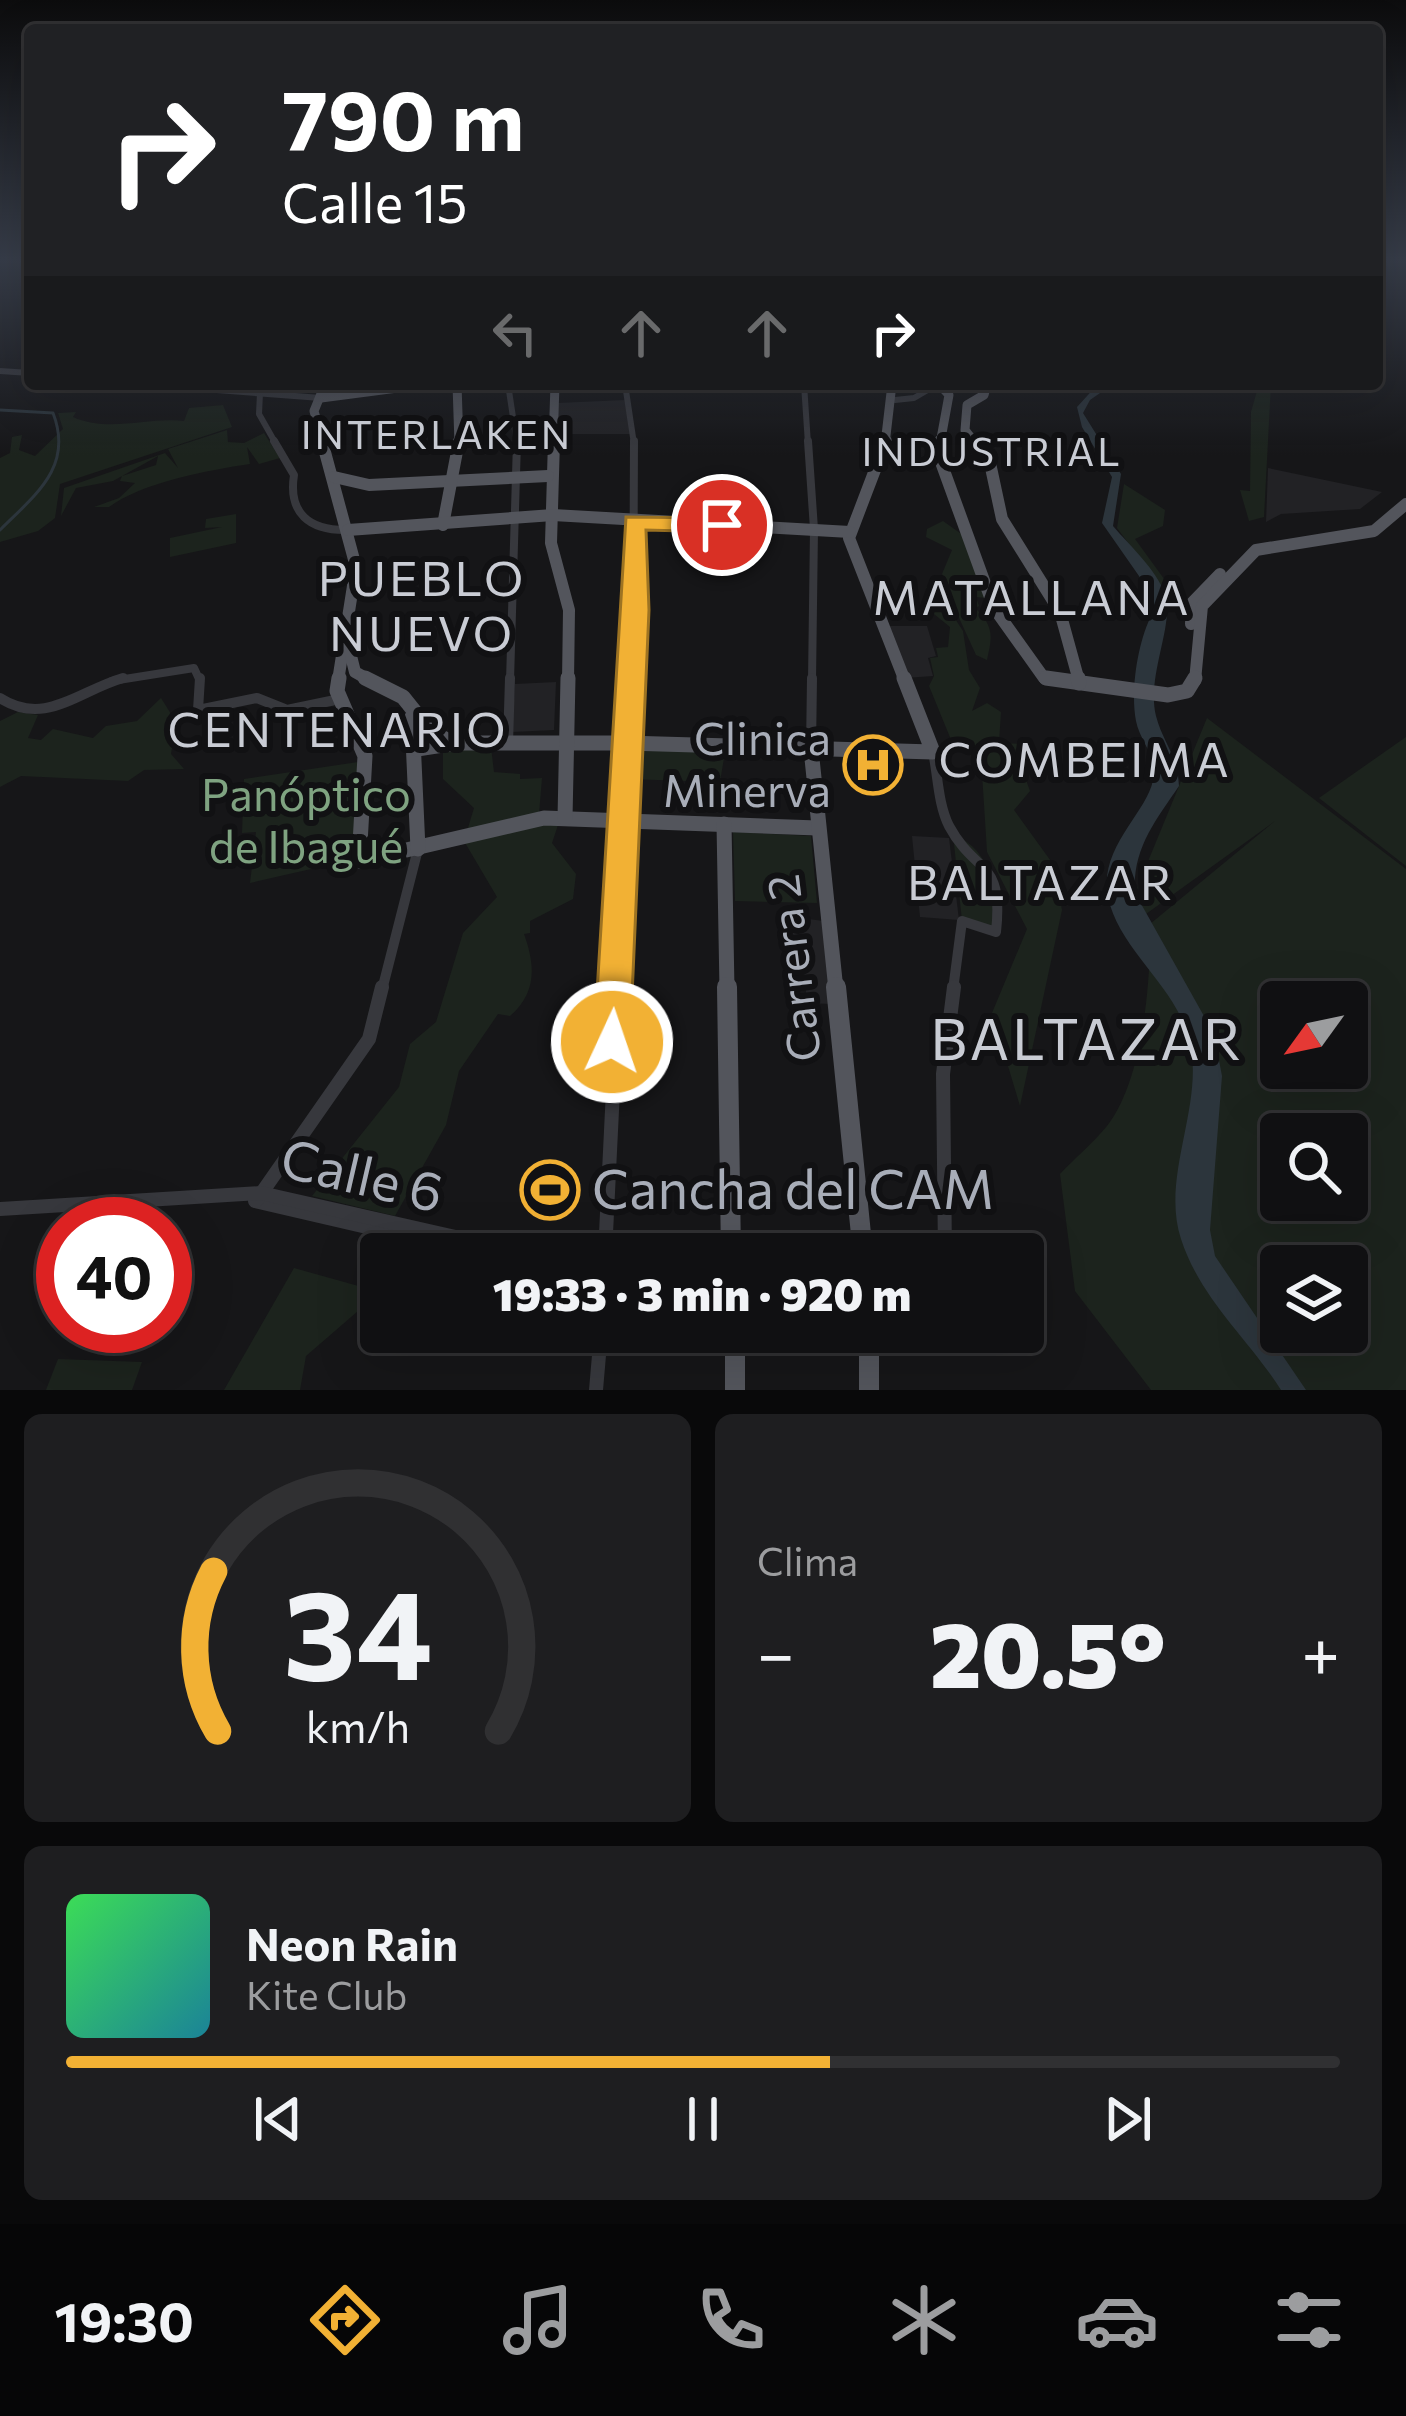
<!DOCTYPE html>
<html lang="es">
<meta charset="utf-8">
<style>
:root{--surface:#101012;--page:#1e1e20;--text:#f1f3f6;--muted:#9c9d9f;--line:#303032;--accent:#f2b134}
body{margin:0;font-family:Commissioner,sans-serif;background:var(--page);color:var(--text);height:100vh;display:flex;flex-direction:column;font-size:45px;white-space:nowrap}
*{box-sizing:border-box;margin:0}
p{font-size:39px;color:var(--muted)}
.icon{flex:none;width:66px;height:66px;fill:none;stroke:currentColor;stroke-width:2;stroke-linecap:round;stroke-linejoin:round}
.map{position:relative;height:1390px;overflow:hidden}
.sheet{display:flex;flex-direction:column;gap:24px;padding:24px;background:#09090a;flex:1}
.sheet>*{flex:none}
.hud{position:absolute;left:24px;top:24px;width:1359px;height:366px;border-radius:12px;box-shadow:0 12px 48px #0002,0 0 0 3px var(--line);background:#202124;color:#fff;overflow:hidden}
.needle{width:78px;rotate:237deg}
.fabs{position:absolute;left:1260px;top:981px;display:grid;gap:24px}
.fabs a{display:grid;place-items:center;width:108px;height:108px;border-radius:12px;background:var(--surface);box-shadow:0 12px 48px #0002,0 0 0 3px var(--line);font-size:60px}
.speed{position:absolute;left:36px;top:1197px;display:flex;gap:24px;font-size:60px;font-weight:700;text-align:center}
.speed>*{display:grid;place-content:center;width:156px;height:156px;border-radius:50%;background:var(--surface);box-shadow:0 12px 48px #0002,0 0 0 3px var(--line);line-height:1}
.speed .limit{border:18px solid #d22;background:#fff;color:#111}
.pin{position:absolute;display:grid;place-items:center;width:102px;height:102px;color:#fff;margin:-51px;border:6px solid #fff;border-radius:50%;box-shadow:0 3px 12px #0007}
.me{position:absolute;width:132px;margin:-66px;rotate:3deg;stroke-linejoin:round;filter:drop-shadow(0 0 9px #0008)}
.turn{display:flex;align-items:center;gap:42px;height:252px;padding:0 60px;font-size:54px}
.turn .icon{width:156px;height:156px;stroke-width:2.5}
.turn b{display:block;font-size:84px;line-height:102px}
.lanes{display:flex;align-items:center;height:114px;padding:0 60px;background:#0003;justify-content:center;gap:60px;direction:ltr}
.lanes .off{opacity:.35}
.big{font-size:90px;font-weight:800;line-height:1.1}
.sheet .card{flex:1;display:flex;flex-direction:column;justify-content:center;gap:18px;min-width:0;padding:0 42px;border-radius:18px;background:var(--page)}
.sheet .dial{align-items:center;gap:0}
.dial svg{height:312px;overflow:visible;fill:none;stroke:var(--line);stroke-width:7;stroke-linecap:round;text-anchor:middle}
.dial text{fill:var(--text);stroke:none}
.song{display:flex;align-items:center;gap:36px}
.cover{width:144px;height:144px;border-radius:18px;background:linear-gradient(135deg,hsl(130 70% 55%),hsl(190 70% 35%))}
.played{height:12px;border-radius:6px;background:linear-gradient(90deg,var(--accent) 60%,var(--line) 60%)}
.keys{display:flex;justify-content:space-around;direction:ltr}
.heat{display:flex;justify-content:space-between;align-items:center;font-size:66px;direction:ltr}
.sheet .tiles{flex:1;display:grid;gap:24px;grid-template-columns:1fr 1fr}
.card:last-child{grid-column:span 2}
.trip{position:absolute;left:360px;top:1233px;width:684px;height:120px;border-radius:12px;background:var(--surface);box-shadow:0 12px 48px #0002,0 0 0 3px var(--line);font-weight:800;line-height:120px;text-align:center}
.menu{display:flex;height:192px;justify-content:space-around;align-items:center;background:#060607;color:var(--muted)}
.menu .icon{width:84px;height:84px}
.menu .selected{color:var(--accent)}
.menu b{font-size:54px;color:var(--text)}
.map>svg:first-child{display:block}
.built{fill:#222225}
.green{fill:#1c231d;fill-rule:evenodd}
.water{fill:#2c353c}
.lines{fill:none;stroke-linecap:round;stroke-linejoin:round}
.stream{stroke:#2c353c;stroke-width:3}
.minor-far3{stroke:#37383d;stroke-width:6}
.minor-far2{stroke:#37383d;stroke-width:8}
.minor-far1{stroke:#37383d;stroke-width:10}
.minor{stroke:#37383d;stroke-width:14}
.major-far3{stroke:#53555c;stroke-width:9}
.major-far2{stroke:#53555c;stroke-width:12}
.major-far1{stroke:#53555c;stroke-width:15}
.major{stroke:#53555c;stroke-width:20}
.route{fill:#f2b134;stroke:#9d7322;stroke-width:3}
.labels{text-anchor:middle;stroke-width:12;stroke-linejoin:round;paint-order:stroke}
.far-neighbourhood-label{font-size:39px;letter-spacing:3px;fill:#c9ccd4;stroke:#111113}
.poi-label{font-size:45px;fill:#a8adb8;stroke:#111113;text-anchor:end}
.park-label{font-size:45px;fill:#7fa381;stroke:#111113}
.street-label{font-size:45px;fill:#a8adb8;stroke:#111113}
.neighbourhood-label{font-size:48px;letter-spacing:3px;fill:#c9ccd4;stroke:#111113}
.near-street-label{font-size:54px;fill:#a8adb8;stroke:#111113}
.near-poi-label{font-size:54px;fill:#a8adb8;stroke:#111113;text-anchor:start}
.near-neighbourhood-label{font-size:57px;letter-spacing:3px;fill:#c9ccd4;stroke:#111113}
</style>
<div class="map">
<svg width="1406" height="1390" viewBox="0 0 1406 1390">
<rect width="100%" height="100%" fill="#161618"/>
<g class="built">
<path d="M625,400l6,34h-72l-2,-31z"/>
<path d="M1268,468l114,24 -22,17 -79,5 -15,8z"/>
<path d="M885,626h42l9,30 -8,2 5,18 -28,2z"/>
<path d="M556,682l-2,48 -42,2 3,-48z"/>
<path d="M912,836l37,2 10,82 -39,-3z"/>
<path d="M787,916l36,5 8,83 -24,-1 -3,-32 -16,-8z"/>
</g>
<g class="green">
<path d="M1259,384h12l-7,133 -15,4 -9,-31 10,1 1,-79z"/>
<path d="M223,405l9,22 -172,57 -5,34 -17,13 -38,11v-84l10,-5 2,-16 10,-2 -3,15 16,6 28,-27 -5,-16 18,-1 -3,5c36,16 74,0 111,4l5,-13z"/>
<path d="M227,430l1,12 16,1 20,-10 16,25 -21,6 -12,-17 3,17c-42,6 -109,19 -141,43h-15l25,-9 16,-15 -15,-2 2,-5 34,-11 2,-9 -45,25 -37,7 -15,28 3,-28 101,-35 13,15 -10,-19z"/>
<path d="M1124,484l41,26 -2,16 -28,13 40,55 -6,3 -52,-69z"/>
<path d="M236,514v29l-66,14v-19l52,-11 -17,1 1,-9z"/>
<path d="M943,521l24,17 19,60 -10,-1 3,9 -4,2c20,19 17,30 12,52l-11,-5 -31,-68h5l-8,-13 10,-24 -26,-13 1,-8z"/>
<path d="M926,587l9,1 28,43 6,39 11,18 -8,23 15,-8 14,9 -2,31 22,1 -6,6 15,41 -16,19 39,54 9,46 -42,196 -28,-93 35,-84 -40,-77 -5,-79 -8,-19 -20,-7 -25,-61 5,-10 -4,-18 8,-1 -2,-9 12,-1 2,-20 -21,-17z"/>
<path d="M161,698l15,24 -5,32 13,15 -40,1 -16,11 -107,-5 -21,11v-66l18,-9 20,3 -10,23 13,2 12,-11 40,9 13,-12 31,-5z"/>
<path d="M1207,718l199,151v521h-255l-76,-99 -15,-117c15,-16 33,-31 47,-48 36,-46 44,-145 43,-202l125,-103 -129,93 -11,-21zM1281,1002h66v66h-66zM1281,1134h66v66h-66zM1281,1266h66v66h-66z"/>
<path d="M1406,737v129l-87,-68z"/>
<path d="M626,743l100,3 -6,36 -94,-3z"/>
<path d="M443,746l48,1 3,25 26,2v5l22,-1 -3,36 20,8 -7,21 24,31 -3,25 -43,22v12l-6,1c12,33 12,59 -14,82l-12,-2 -39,57 -13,54 -51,91 -83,-20 87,-109 11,-43 26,-22 27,-89 34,-36 -33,-56 10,-33 -31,-29z"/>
<path d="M358,762l-3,97 -105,24 6,-51 -14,1 2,-54z"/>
<path d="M733,832l78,4 6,67 -82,-2z"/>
<path d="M953,834c43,20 40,56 43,98l-34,-11z"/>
<path d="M294,1268l86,24 -74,64 -6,34h-76z"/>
<path d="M58,1359l84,3 -10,28h-86z"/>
</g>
<path class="water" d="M1098,384h15l-23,16 -7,13 38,61 -8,52c17,20 43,43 52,68 10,30 -19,82 -9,122 7,27 21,37 23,70 -23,34 -47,63 -44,107l79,141 8,42 -12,154 5,26 91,134h-25c-33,-52 -80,-90 -100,-151 -21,-64 25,-136 8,-200 -13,-53 -70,-89 -81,-142 -10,-49 39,-84 45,-117 5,-24 -13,-38 -17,-59 -6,-31 2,-80 16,-107l-13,-38 -37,-53 10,-46 -30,-50 -5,-20z"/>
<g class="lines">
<path class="stream" d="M0,410l53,3c21,54 -18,82 -53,117"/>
<g class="minor-far3">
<path d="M0,371l30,2"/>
<path d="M138,384l183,14"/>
<path d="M508,384l9,60"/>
<path d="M625,384l9,60"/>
<path d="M804,384l4,60"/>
<path d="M260,393l-1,21 17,30"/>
<path d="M895,400l19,-2 24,-14"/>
</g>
<g class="minor-far2">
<path d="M274,441l20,34c-6,38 15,56 54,55"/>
<path d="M808,441l6,88 -2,152"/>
<path d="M112,681l82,-13 6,13"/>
<path d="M510,681l7,-240"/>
<path d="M633,681l1,-240"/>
</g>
<g class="minor-far1">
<path d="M200,678l-2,32 59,-12 30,12 53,-11"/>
<path d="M0,698c45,29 78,-7 123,-20"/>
<path d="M508,744l2,-66"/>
<path d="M811,749l1,-71"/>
<path d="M933,752c5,24 5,52 16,74 27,50 55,32 47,106l-34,-11 -9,69"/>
<path d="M382,990l36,-141"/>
<path d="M618,990l15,-312"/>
</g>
<g class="minor">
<path d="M255,1201l228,53"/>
<path d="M256,1201l113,-162 13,-52"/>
<path d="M0,1209l261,-16 269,61"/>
<path d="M605,1254l13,-267"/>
<path d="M945,1254l-2,-180 11,-87"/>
<path d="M596,1390l5,-58"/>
</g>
<g class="major-far3">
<path d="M457,384l2,60"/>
<path d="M939,384l10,11 -9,49"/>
<path d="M321,398l107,-14"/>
<path d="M323,444l-9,-33 11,-27"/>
<path d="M553,444l2,-60"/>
<path d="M885,444l7,-60"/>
<path d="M976,444l-11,-14 2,-25 17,-10 3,-11"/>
</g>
<g class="major-far2">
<path d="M322,441l34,126 -18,114"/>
<path d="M554,441l-3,102 18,67 -1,71"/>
<path d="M886,441l-37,97 56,143"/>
<path d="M940,441l-2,13 56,154 50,70 24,3"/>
<path d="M973,441l17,22 12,56 58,93 19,69"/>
<path d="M334,477l35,8 179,-9"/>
<path d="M443,525l16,-84"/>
<path d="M348,530l205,-15 297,17"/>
<path d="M1191,624l1,-21 28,-29"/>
<path d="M350,652l5,20 16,9"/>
<path d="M1195,681l7,-75 54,-56 118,-19 32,-27"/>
</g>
<g class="major-far1">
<path d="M339,678l-2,13 28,65 -6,105 185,-43 273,10"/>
<path d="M365,678l38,19 28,35 20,10"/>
<path d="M1046,678l122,17 19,-4 8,-13"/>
<path d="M1078,678l1,5"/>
<path d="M412,717l6,132"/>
<path d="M417,749l39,-6h170l307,9 -29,-74"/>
<path d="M811,749l25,241"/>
<path d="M565,818l3,-140"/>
<path d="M724,824l3,166"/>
</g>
<g class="major">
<path d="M727,987l4,267"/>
<path d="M836,987l27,267"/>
<path d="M735,1332v58"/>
<path d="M869,1332v58"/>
</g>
</g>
<linearGradient id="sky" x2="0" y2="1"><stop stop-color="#0c0c0d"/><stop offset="0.57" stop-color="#363c48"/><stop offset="1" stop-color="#363c48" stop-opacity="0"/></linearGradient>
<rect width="1406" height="455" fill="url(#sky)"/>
<path class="route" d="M626,517l96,1 12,7 -12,7 -76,-2 3,80 -19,432 -5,12 -13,5 -13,-5 -5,-12z"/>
<defs>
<g id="hospital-ring" transform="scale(3)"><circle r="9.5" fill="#111113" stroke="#f2b134" stroke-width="1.5"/><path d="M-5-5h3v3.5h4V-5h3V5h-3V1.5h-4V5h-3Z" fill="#f2b134"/></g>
<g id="stadium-ring" transform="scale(3)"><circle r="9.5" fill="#111113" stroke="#f2b134" stroke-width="1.5"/><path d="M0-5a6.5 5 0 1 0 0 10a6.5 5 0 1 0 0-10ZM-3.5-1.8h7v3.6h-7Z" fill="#f2b134"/></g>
</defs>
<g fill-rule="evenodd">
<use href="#hospital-ring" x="873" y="765"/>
<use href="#stadium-ring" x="550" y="1190"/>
</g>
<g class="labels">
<g class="far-neighbourhood-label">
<text x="437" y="449">INTERLAKEN</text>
<text x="992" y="466">INDUSTRIAL</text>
</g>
<g class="poi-label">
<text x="831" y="755">Clinica<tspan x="831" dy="52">Minerva</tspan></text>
</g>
<g class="park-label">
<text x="306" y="811">Panóptico<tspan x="306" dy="52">de Ibagué</tspan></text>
</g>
<g class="street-label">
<text transform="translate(794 968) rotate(-97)" y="16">Carrera 2</text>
</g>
<g class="neighbourhood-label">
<text x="422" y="596">PUEBLO<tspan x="422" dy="55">NUEVO</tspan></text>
<text x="1032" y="615">MATALLANA</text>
<text x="338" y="747">CENTENARIO</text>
<text x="1085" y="777">COMBEIMA</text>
<text x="1041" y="900">BALTAZAR</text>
</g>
<g class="near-street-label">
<text transform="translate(362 1176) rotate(13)" y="19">Calle 6</text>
</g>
<g class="near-poi-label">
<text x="592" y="1209">Cancha del CAM</text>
</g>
<g class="near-neighbourhood-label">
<text x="1087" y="1060">BALTAZAR</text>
</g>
</g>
</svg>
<div class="fabs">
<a><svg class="needle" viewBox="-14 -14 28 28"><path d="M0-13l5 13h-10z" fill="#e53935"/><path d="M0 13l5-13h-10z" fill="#9c9d9f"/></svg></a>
<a><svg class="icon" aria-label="search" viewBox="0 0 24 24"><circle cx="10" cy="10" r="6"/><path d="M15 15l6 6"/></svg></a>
<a><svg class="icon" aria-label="layers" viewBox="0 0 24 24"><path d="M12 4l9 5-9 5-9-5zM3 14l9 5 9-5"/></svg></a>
</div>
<div class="speed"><div class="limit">40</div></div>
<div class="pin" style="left:722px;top:525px;background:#d93025"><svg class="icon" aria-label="arrive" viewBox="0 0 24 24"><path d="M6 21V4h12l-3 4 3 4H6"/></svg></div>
<svg class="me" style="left:612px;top:1042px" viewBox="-20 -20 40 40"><circle r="17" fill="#f2b134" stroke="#fff" stroke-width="3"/><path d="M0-11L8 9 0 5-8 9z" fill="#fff"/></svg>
<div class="trip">19:33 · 3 min · 920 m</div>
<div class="hud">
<div class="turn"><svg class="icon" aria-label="right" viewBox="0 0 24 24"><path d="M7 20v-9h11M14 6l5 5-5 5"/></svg><div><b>790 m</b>Calle 15</div></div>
<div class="lanes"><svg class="icon off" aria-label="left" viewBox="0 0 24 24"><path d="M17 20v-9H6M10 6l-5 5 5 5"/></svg><svg class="icon off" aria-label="ahead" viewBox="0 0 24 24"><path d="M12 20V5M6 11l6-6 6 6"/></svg><svg class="icon off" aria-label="ahead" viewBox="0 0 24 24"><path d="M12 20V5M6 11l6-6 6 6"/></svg><svg class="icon" aria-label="right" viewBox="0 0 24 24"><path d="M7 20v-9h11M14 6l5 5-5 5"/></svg></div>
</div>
</div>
<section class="sheet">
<div class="tiles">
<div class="card dial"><svg viewBox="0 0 100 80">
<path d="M14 69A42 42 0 1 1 86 69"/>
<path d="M14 69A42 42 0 0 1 13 28" stroke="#f2b134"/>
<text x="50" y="56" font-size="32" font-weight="700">34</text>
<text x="50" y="72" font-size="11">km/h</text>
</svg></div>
<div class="card"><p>Clima</p>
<div class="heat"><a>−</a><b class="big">20.5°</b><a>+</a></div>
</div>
<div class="card">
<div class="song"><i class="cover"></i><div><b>Neon Rain</b><p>Kite Club</p></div></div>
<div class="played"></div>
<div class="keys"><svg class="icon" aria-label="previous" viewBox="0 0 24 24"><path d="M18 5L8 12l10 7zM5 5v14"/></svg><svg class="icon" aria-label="pause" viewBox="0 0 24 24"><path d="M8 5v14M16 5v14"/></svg><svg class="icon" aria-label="next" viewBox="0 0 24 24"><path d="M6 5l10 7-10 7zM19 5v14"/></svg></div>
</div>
</div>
</section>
<nav class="menu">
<b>19:30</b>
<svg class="icon selected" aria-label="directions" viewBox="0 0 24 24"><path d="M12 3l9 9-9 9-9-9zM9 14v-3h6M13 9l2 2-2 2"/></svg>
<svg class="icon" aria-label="music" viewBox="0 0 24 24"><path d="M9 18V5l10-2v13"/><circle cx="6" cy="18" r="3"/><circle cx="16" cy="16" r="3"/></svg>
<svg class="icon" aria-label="phone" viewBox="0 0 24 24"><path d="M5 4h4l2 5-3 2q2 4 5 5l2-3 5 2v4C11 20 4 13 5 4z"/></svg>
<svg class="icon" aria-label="climate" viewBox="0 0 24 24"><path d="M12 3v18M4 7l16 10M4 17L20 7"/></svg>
<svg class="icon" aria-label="car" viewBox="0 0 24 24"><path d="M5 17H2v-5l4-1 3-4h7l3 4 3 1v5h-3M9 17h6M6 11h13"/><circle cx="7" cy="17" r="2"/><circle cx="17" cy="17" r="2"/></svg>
<svg class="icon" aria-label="filters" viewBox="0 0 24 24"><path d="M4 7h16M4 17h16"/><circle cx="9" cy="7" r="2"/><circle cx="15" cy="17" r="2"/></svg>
</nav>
